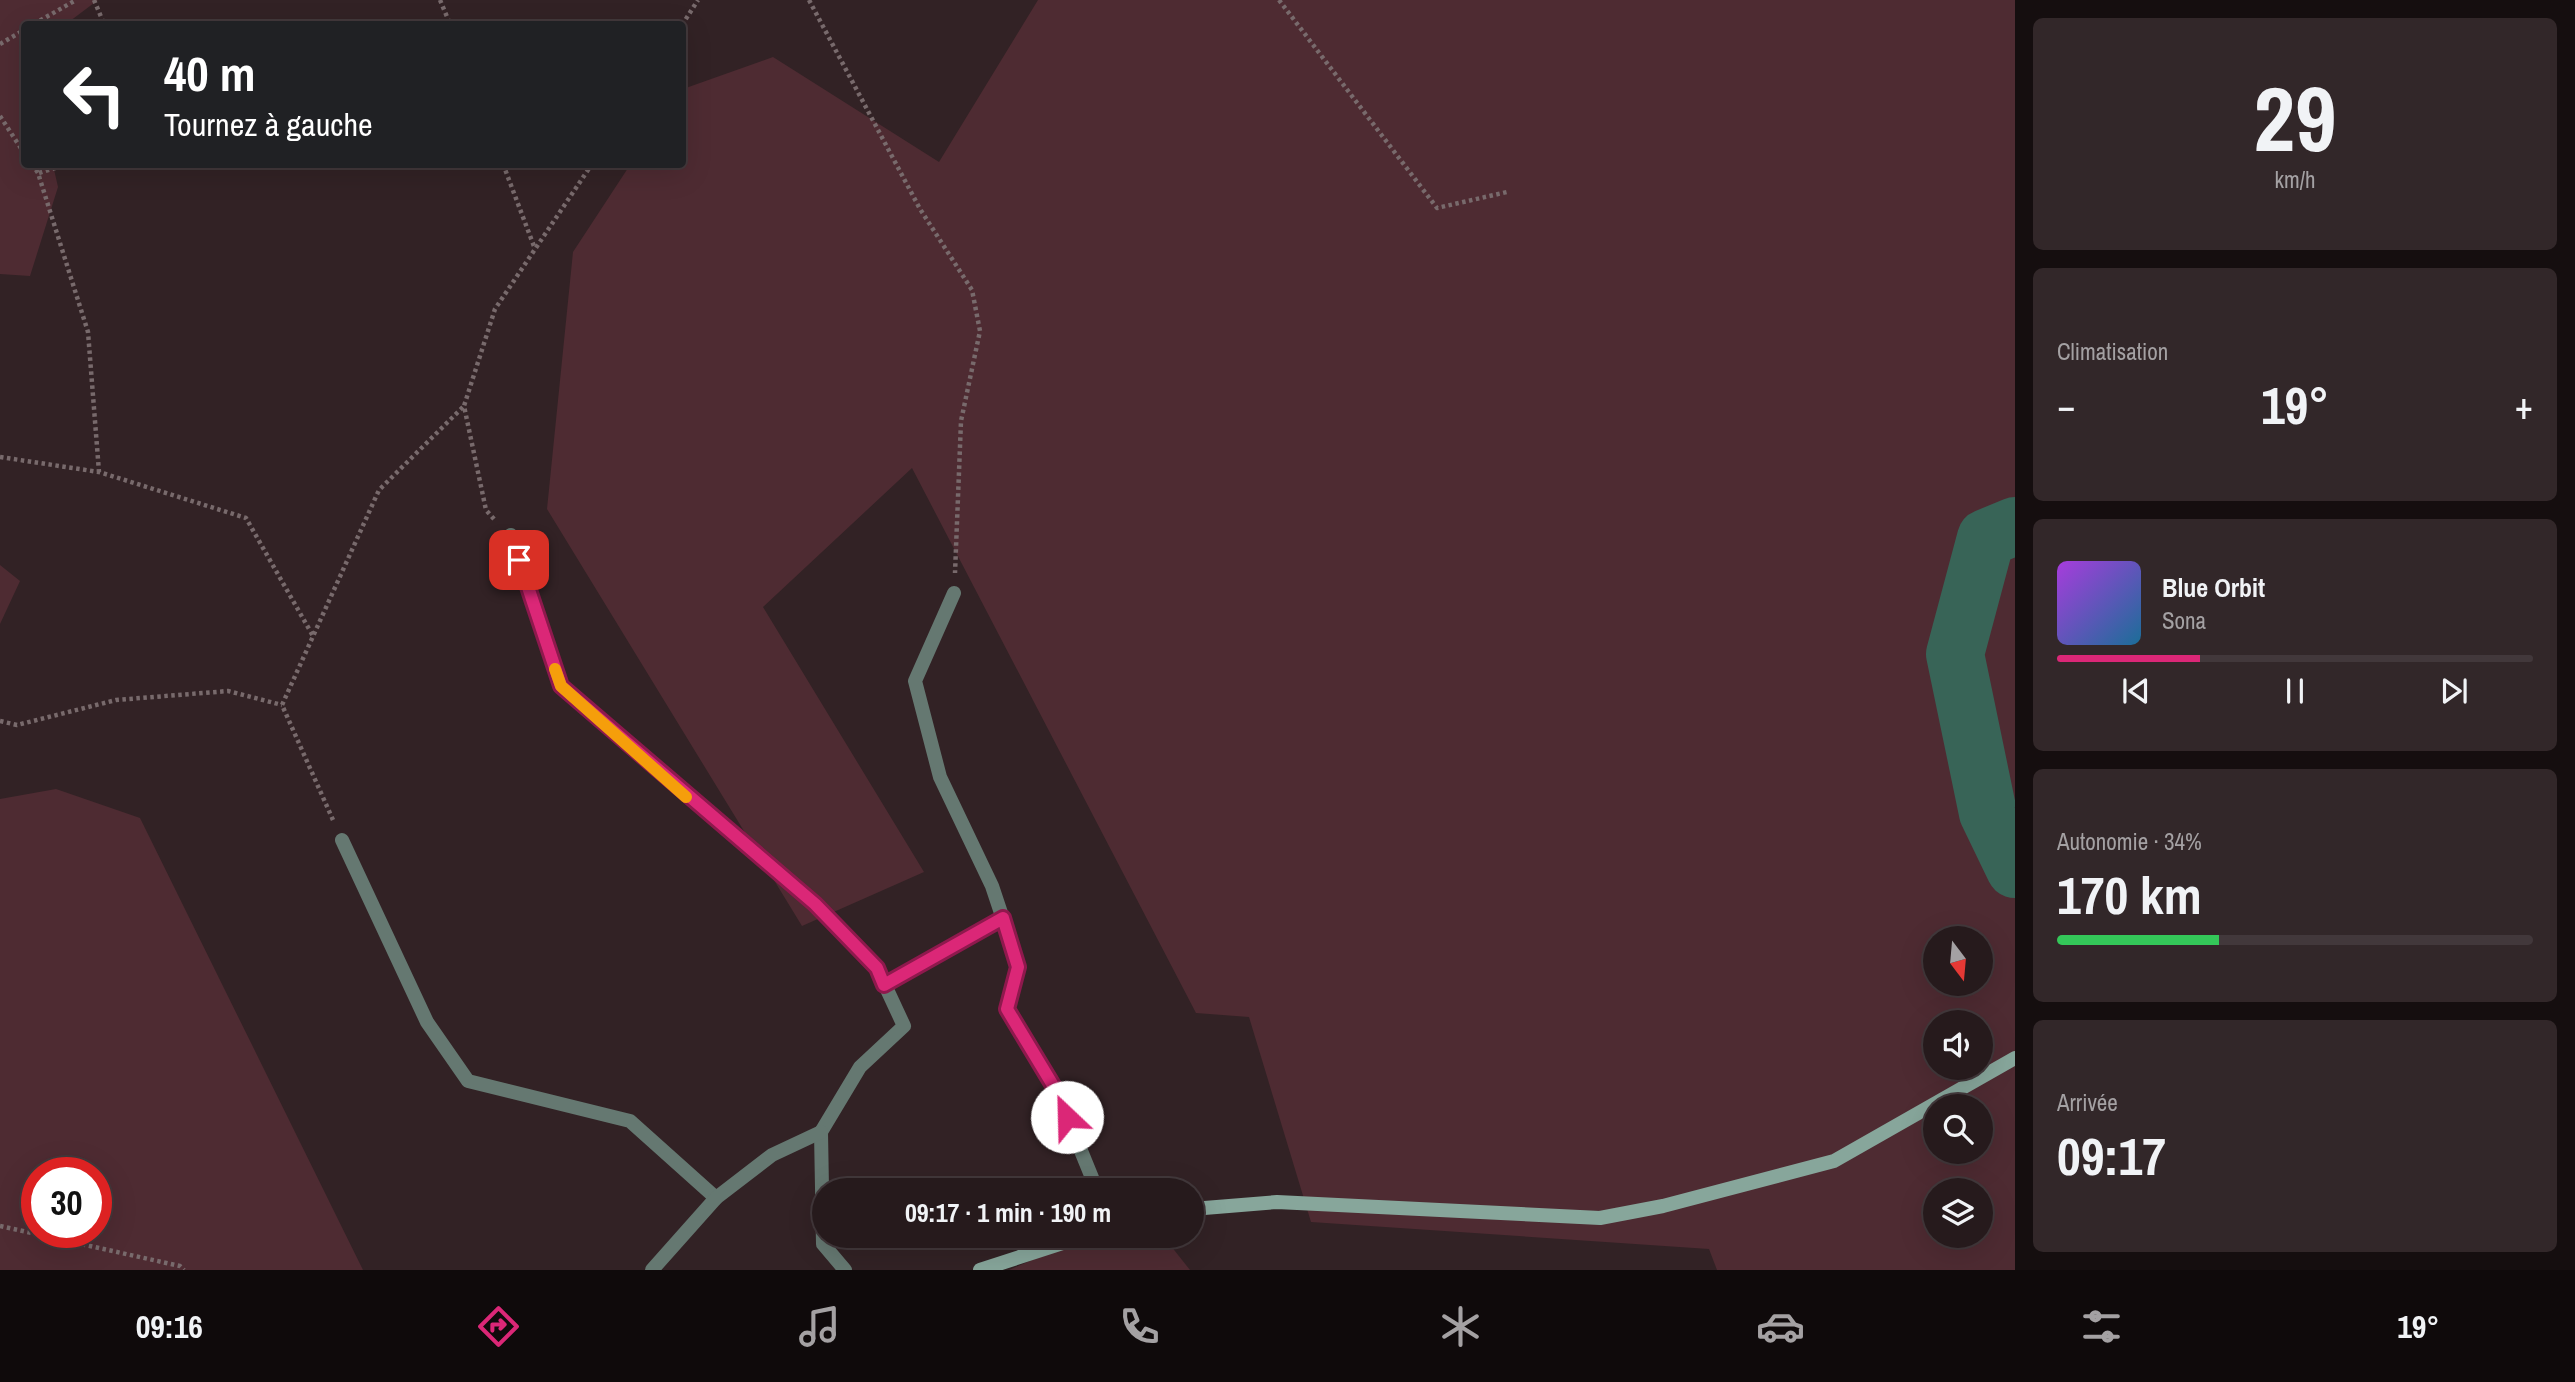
<!DOCTYPE html>
<html lang="fr">
<meta charset="utf-8">
<style>
:root{--surface:#261a1c;--page:#322729;--text:#f1f3f6;--muted:#a4a1a3;--line:#42383b;--accent:#db2777}
body{margin:0;font-family:"Archivo Narrow",sans-serif;background:var(--page);color:var(--text);height:100vh;display:flex;flex-direction:column;font-size:26px;white-space:nowrap}
*{box-sizing:border-box;margin:0}
p{font-size:23px;color:var(--muted)}
.icon{flex:none;width:38px;height:38px;fill:none;stroke:currentColor;stroke-width:2;stroke-linecap:round;stroke-linejoin:round}
.map{position:relative;flex:1;overflow:hidden}
.details{display:flex;flex-direction:column;gap:18px;padding:18px;background:#150e0f;width:560px}
.details>*{flex:none}
.banner{position:absolute;left:21px;top:21px;width:665px;height:147px;border-radius:7px;box-shadow:0 7px 28px #0002,0 0 0 2px var(--line);background:#202124;color:#fff;overflow:hidden}
.needle{width:46px;rotate:164deg}
.tools{position:absolute;left:1923px;top:926px;display:grid;gap:14px}
.tools a{display:grid;place-items:center;width:70px;height:70px;border-radius:50%;background:var(--surface);box-shadow:0 7px 28px #0002,0 0 0 2px var(--line);font-size:35px}
.speed{position:absolute;left:21px;top:1157px;display:flex;gap:14px;font-size:35px;font-weight:700;text-align:center}
.speed>*{display:grid;place-content:center;width:91px;height:91px;border-radius:50%;background:var(--surface);box-shadow:0 7px 28px #0002,0 0 0 2px var(--line);line-height:1}
.speed .limit{border:10px solid #d22;background:#fff;color:#111}
.pin{position:absolute;display:grid;place-items:center;width:60px;height:60px;color:#fff;margin:-30px;border-radius:14px;box-shadow:0 4px 10px #0006}
.me{position:absolute;width:77px;margin:-38px;rotate:336deg;stroke-linejoin:round;filter:drop-shadow(0 0 5px #0008)}
.turn{display:flex;align-items:center;gap:24px;height:147px;padding:0 28px;font-size:32px}
.turn .icon{width:91px;height:91px;stroke-width:2.5}
.turn b{display:block;font-size:49px;line-height:60px}
.big{font-size:52px;font-weight:700;line-height:1.1}
.details .widget{flex:1;display:flex;flex-direction:column;justify-content:center;gap:10px;min-width:0;padding:0 24px;border-radius:10px;background:var(--page)}
.details .dial{align-items:center;gap:0}
.dial b{font-size:91px;line-height:1}
.song{display:flex;align-items:center;gap:21px}
.cover{width:84px;height:84px;border-radius:10px;background:linear-gradient(135deg,hsl(280 70% 55%),hsl(200 70% 35%))}
.played{height:7px;border-radius:4px;background:linear-gradient(90deg,var(--accent) 30%,var(--line) 30%)}
.keys{display:flex;justify-content:space-around;direction:ltr}
.heat{display:flex;justify-content:space-between;align-items:center;font-size:38px;direction:ltr}
.charge{height:10px;border-radius:5px;background:linear-gradient(90deg,#34c759 34%,var(--line) 0)}
.trip{position:absolute;left:812px;top:1178px;width:392px;height:70px;border-radius:35px;background:var(--surface);box-shadow:0 7px 28px #0002,0 0 0 2px var(--line);font-weight:700;line-height:70px;text-align:center}
.menu{display:flex;height:112px;justify-content:space-around;align-items:center;background:#0f0a0b;color:var(--muted)}
.menu .icon{width:49px;height:49px}
.menu .active{color:var(--accent)}
.menu b{font-size:32px;color:var(--text)}
main{display:flex;flex:1;min-height:0}
.map>svg:first-child{display:block}
.green{fill:#4e2b32;fill-rule:evenodd}
.lines{fill:none;stroke-linecap:round;stroke-linejoin:round}
.river{stroke:#386457;stroke-width:58}
.path{stroke:#786a6c;stroke-width:4.5;stroke-dasharray:3.5 3.5;stroke-linecap:butt}
.street{stroke:#657871;stroke-width:14}
.secondary{stroke:#87a69b;stroke-width:14}
.route-casing{stroke:#8e194d;stroke-width:18}
.route{stroke:#db2777;stroke-width:12}
.slow{stroke:#f59e0b;stroke-width:12}
</style>
<main>
<div class="map">
<svg width="2015" height="1270" viewBox="0 0 2015 1270">
<rect width="100%" height="100%" fill="#322225"/>
<g class="green">
<path d="M0,0h98l-32,24h-42v140l29,1 5,22 -28,89 -30,-2z"/>
<path d="M1038,0h977v1270h-298l-8,-21 -398,-27 -62,-205 -53,-4 -284,-545 -149,139 161,265 -122,54 -255,-417 26,-257 57,-87 52,-1 1,-75 90,-32 166,105zM1936,938h45v46h-45zM1936,1022h45v46h-45zM1936,1106h45v46h-45zM1936,1190h45v46h-45z"/>
<path d="M0,565l20,16 -20,43z"/>
<path d="M56,789l84,29 223,452h-363v-471zM96,1172v60h-59v-60z"/>
<path d="M1087,1236h76l27,34h-181z"/>
</g>
<g class="lines">
<path class="river" d="M2015,526l-29,12 -31,116 33,159 27,56"/>
<g class="path">
<path d="M94,0l10,24"/>
<path d="M440,0l10,24"/>
<path d="M809,0l111,209 52,81 8,41 -19,90 -6,152"/>
<path d="M1279,0l158,208 70,-16"/>
<path d="M34,24l42,-24"/>
<path d="M682,25l16,-25"/>
<path d="M0,44l24,-14"/>
<path d="M0,116l24,37"/>
<path d="M32,164l6,9 50,159 11,140"/>
<path d="M503,164l32,85"/>
<path d="M39,173l29,-9"/>
<path d="M0,457l99,15 147,46 67,118"/>
<path d="M494,519l-8,-9 -22,-104 31,-97 97,-145"/>
<path d="M0,721l17,4 99,-25 112,-9 54,14"/>
<path d="M333,820l-51,-115 97,-215 85,-84"/>
<path d="M0,1226l180,40 4,4"/>
</g>
<g class="street">
<path d="M511,535l50,151 254,218 62,64 27,58 -44,41 -39,65 2,112 22,26"/>
<path d="M954,593l-39,88 25,96 52,109 27,81 -11,42 49,83 40,98"/>
<path d="M342,840l85,182 41,59 162,40 86,77"/>
<path d="M884,985l119,-67"/>
<path d="M652,1270l64,-72 56,-43 49,-23"/>
</g>
<g class="secondary">
<path d="M1192,1209l85,-7 323,16 63,-12 171,-45 181,-103"/>
<path d="M980,1270l104,-34"/>
</g>
</g>
<g class="lines">
<g class="route-casing">
<path id="route" d="M519,560l42,126 254,218 62,64 7,17 119,-67 15,49 -11,42 50,83 10,25"/>
</g>
<use href="#route" class="route"/>
<path class="slow" d="M555,669l6,17 125,111"/>
</g>
</svg>
<div class="tools">
<a><svg class="needle" viewBox="-14 -14 28 28"><path d="M0-13l5 13h-10z" fill="#e53935"/><path d="M0 13l5-13h-10z" fill="#a4a1a3"/></svg></a>
<a><svg class="icon" aria-label="sound" viewBox="0 0 24 24"><path d="M4 9h4l5-4v14l-5-4H4zM17 9q2 3 0 6"/></svg></a>
<a><svg class="icon" aria-label="search" viewBox="0 0 24 24"><circle cx="10" cy="10" r="6"/><path d="M15 15l6 6"/></svg></a>
<a><svg class="icon" aria-label="layers" viewBox="0 0 24 24"><path d="M12 4l9 5-9 5-9-5zM3 14l9 5 9-5"/></svg></a>
</div>
<div class="speed"><div class="limit">30</div></div>
<div class="pin" style="left:519px;top:560px;background:#d93025"><svg class="icon" aria-label="arrive" viewBox="0 0 24 24"><path d="M6 21V4h12l-3 4 3 4H6"/></svg></div>
<svg class="me" style="left:1067px;top:1117px" viewBox="-20 -20 40 40"><circle r="19" fill="#fff"/><path d="M0-13L10 11 0 6-10 11z" fill="#db2777"/></svg>
<div class="trip">09:17 · 1 min · 190 m</div>
<div class="banner">
<div class="turn"><svg class="icon" aria-label="left" viewBox="0 0 24 24"><path d="M17 20v-9H6M10 6l-5 5 5 5"/></svg><div><b>40 m</b>Tournez à gauche</div></div>
</div>
</div>
<section class="details">
<div class="widget dial"><b>29</b><p>km/h</p></div>
<div class="widget"><p>Climatisation</p>
<div class="heat"><a>−</a><b class="big">19°</b><a>+</a></div>
</div>
<div class="widget">
<div class="song"><i class="cover"></i><div><b>Blue Orbit</b><p>Sona</p></div></div>
<div class="played"></div>
<div class="keys"><svg class="icon" aria-label="previous" viewBox="0 0 24 24"><path d="M18 5L8 12l10 7zM5 5v14"/></svg><svg class="icon" aria-label="pause" viewBox="0 0 24 24"><path d="M8 5v14M16 5v14"/></svg><svg class="icon" aria-label="next" viewBox="0 0 24 24"><path d="M6 5l10 7-10 7zM19 5v14"/></svg></div>
</div>
<div class="widget"><p>Autonomie · 34%</p><b class="big">170 km</b><div class="charge"></div></div>
<div class="widget"><p>Arrivée</p><b class="big">09:17</b></div>
</section>
</main>
<nav class="menu">
<b>09:16</b>
<svg class="icon active" aria-label="directions" viewBox="0 0 24 24"><path d="M12 3l9 9-9 9-9-9zM9 14v-3h6M13 9l2 2-2 2"/></svg>
<svg class="icon" aria-label="music" viewBox="0 0 24 24"><path d="M9 18V5l10-2v13"/><circle cx="6" cy="18" r="3"/><circle cx="16" cy="16" r="3"/></svg>
<svg class="icon" aria-label="phone" viewBox="0 0 24 24"><path d="M5 4h4l2 5-3 2q2 4 5 5l2-3 5 2v4C11 20 4 13 5 4z"/></svg>
<svg class="icon" aria-label="climate" viewBox="0 0 24 24"><path d="M12 3v18M4 7l16 10M4 17L20 7"/></svg>
<svg class="icon" aria-label="car" viewBox="0 0 24 24"><path d="M5 17H2v-5l4-1 3-4h7l3 4 3 1v5h-3M9 17h6M6 11h13"/><circle cx="7" cy="17" r="2"/><circle cx="17" cy="17" r="2"/></svg>
<svg class="icon" aria-label="filters" viewBox="0 0 24 24"><path d="M4 7h16M4 17h16"/><circle cx="9" cy="7" r="2"/><circle cx="15" cy="17" r="2"/></svg>
<b>19°</b>
</nav>
